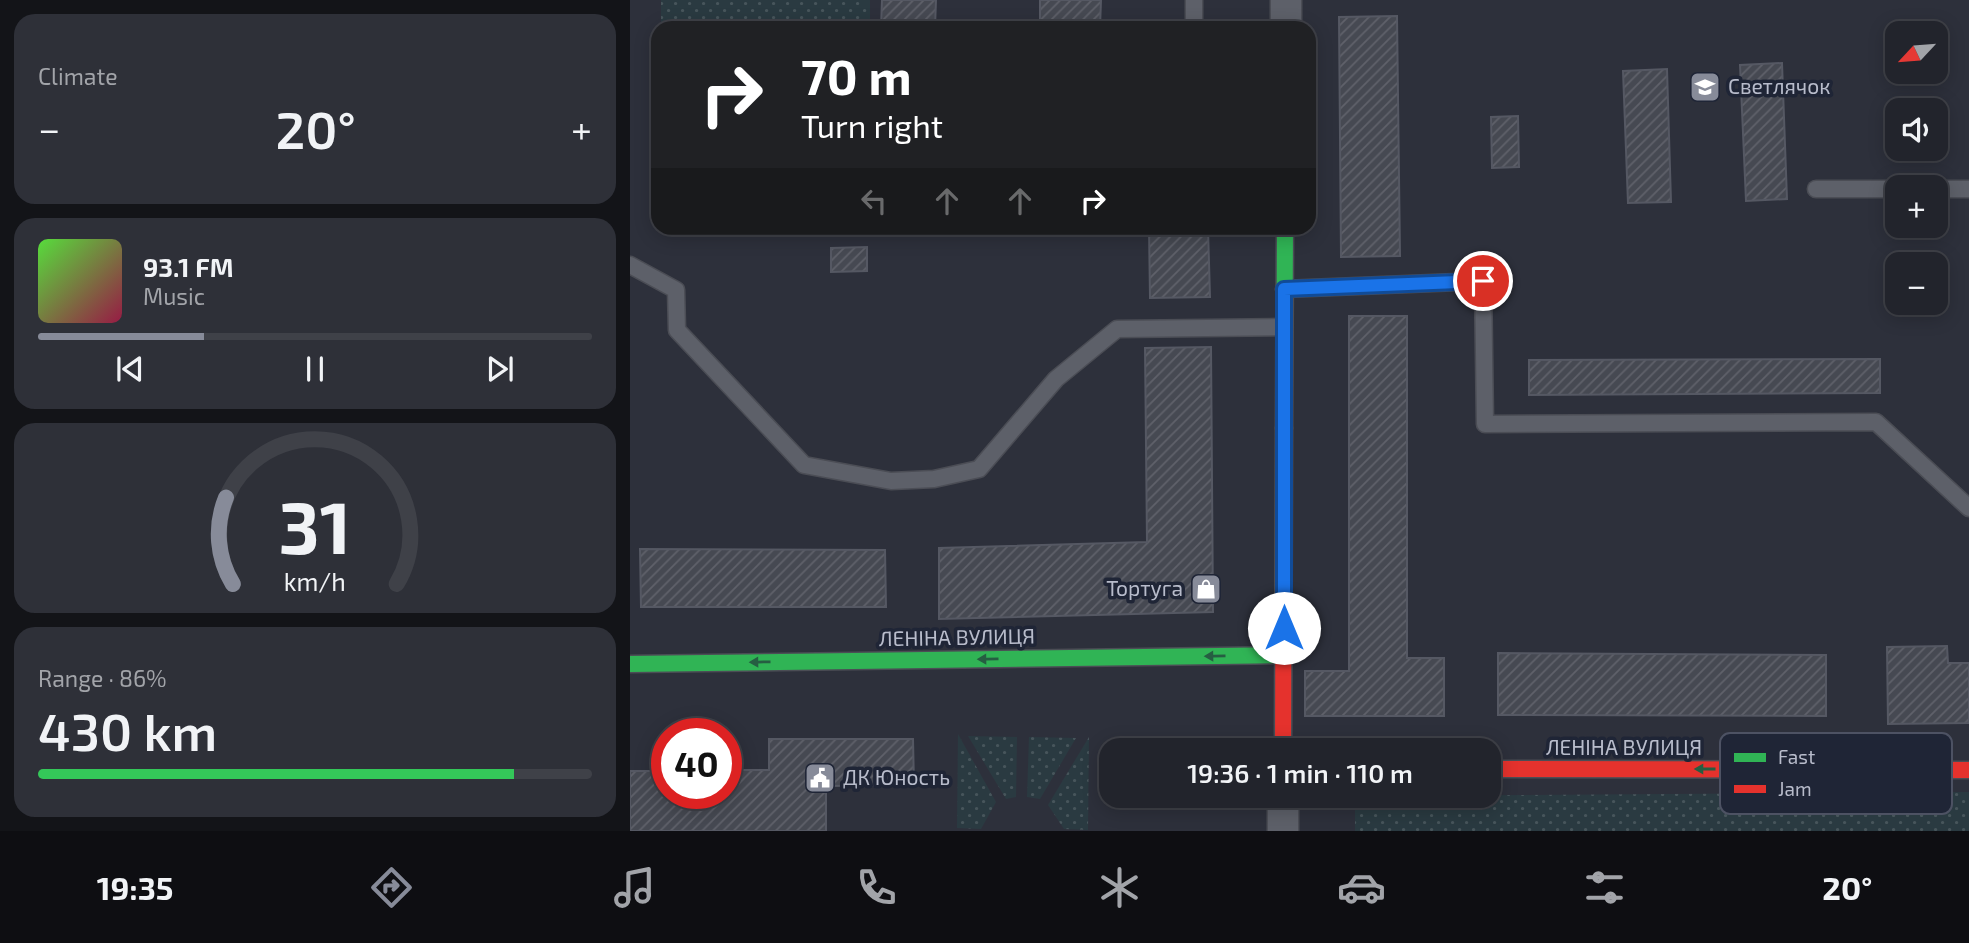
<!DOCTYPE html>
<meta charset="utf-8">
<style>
:root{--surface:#22242c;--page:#2e3038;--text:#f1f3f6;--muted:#a2a4a9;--line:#3f4148;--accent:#878b99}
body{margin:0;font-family:"Exo 2",sans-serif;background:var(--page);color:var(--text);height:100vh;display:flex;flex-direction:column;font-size:26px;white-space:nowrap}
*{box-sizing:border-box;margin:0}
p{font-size:23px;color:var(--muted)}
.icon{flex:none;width:38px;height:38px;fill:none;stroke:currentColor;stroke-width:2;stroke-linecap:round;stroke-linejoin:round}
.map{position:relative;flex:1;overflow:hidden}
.panel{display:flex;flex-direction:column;gap:14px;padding:14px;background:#131418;width:630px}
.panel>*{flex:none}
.top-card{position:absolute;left:21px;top:21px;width:665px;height:214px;border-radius:21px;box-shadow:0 4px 18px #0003,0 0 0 2px var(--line);background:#202124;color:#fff;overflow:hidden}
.needle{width:46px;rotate:244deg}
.fabs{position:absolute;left:1255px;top:21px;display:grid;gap:14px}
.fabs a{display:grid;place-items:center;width:63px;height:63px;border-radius:14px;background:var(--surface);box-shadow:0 4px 18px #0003,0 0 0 2px var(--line);font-size:35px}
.speed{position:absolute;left:21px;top:718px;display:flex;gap:14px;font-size:35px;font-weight:700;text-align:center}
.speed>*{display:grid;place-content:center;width:91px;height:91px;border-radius:50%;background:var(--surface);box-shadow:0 4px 18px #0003,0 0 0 2px var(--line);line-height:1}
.speed .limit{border:10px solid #d22;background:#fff;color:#111}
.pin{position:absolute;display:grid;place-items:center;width:60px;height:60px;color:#fff;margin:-30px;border:4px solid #fff;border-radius:50%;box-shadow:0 2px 7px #0007}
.me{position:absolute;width:77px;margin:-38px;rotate:0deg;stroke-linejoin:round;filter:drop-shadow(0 0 5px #0008)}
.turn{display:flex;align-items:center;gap:24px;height:147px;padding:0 35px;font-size:32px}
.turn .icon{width:91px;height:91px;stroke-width:2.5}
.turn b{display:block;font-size:49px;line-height:60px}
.lanes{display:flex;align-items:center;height:66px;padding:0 35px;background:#0003;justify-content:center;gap:35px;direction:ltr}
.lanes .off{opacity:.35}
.big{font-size:52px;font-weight:600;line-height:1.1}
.panel .widget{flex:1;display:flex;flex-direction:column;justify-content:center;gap:10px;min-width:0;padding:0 24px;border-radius:21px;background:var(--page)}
.panel .dial{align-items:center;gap:0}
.dial svg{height:182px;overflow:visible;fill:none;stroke:var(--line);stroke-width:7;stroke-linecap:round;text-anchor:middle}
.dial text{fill:var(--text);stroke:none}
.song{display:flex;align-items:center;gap:21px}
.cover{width:84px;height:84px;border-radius:10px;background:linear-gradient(135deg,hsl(110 70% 55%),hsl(340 70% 35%))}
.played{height:7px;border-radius:4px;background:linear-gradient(90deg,var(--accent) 30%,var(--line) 30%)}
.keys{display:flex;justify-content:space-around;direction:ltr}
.heat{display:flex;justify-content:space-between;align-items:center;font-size:38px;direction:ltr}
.charge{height:10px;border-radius:5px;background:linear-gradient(90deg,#34c759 86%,var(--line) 0)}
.trip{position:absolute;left:469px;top:738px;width:402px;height:70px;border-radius:21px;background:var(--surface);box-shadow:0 4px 18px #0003,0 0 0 2px var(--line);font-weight:600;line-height:70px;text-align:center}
.tab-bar{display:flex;height:112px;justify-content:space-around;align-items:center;background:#0e0e12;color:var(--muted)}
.tab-bar .icon{width:49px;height:49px}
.tab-bar .selected{color:var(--accent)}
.tab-bar b{font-size:32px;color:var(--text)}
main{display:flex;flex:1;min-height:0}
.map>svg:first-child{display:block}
.green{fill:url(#green-dots)}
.building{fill:url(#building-hatch);stroke:#555863;stroke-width:2}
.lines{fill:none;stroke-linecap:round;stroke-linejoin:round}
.lane-casing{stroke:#4b4d55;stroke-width:19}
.street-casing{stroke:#4b4d55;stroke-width:33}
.fast-casing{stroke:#4b4d55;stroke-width:19}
.jam-casing{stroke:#4b4d55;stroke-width:19}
.lane{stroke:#5d6069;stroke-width:16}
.street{stroke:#5d6069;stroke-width:30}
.fast{stroke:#30b455;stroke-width:16}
.jam{stroke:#e5322d;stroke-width:16}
.oneway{fill:#265e42}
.route-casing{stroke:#114b97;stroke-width:18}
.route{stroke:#1a73e8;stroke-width:12}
.labels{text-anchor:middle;stroke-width:7;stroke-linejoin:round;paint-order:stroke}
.poi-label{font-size:21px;fill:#b8bccb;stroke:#1f2536;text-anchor:start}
.street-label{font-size:21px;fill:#b8bccb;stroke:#1f2536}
.key{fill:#1f2536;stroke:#4d5263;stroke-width:2}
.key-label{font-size:19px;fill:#b8bccb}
</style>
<main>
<section class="panel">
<div class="widget"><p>Climate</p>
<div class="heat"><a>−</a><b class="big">20°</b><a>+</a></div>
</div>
<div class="widget">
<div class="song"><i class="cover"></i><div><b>93.1 FM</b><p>Music</p></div></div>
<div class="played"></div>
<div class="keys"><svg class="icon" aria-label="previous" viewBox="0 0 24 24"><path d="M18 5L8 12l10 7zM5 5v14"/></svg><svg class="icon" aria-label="pause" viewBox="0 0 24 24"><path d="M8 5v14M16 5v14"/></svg><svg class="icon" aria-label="next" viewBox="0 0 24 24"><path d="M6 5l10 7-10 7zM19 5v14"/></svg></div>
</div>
<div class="widget dial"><svg viewBox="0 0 100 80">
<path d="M14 69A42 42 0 1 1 86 69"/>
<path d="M14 69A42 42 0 0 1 11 31" stroke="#878b99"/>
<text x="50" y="56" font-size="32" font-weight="700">31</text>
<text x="50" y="72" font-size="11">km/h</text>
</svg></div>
<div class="widget"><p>Range · 86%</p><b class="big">430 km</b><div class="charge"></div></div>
</section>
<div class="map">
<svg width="1339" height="831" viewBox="0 0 1339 831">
<defs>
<pattern id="green-dots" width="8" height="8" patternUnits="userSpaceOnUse" patternTransform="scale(1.75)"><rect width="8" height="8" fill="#2a3a41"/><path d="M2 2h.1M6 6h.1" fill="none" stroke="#47555b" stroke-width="1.8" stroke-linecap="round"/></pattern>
<pattern id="building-hatch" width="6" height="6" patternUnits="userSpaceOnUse" patternTransform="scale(1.75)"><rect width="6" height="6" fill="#464952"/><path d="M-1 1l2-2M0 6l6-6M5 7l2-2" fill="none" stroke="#5f616a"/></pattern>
</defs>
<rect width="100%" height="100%" fill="#2d303b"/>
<g class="green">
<rect x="31" y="0" width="209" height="28"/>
<path d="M328,734l38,68 -15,27 -24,-1z"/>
<path d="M338,736l49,1 -1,60 -10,2z"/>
<path d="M399,737l47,1 -36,61 -13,-2z"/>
<path d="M459,737l-1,93 -24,-1 -16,-24z"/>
<path d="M1339,792v39h-614v-35z"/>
</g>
<g class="building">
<path d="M252,0h54l-1,28h-54z"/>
<path d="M410,0h61l-1,28h-60z"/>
<path d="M767,16l3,240 -59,1 -2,-240z"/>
<path d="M1152,63l5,136 -41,2 -6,-136z"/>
<path d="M1037,69l4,133 -43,1 -5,-132z"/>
<path d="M888,116l1,51 -27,1 -1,-51z"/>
<path d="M519,228h59l2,69 -60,1z"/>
<path d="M237,247v24l-36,1v-24z"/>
<path d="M719,316h58v342h37v58h-139v-45h44z"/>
<path d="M581,347l2,265 -274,7v-71l208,-6 -2,-194z"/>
<path d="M1250,359v34l-351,2v-35z"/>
<path d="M10,549l245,1 1,57h-245z"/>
<path d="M1317,646l1,17h21v60l-81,1 -1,-77z"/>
<path d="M868,653l328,2v61l-328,-1z"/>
<path d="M139,739h144l1,46 -88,1v45h-196v-60h37v22h59v-23h43z"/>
</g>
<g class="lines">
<g class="lane-casing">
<g id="lane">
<path d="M564,28v-28"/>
<path d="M1186,189h81"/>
<path d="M1306,189h33"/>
<path d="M0,265l46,25 1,40 127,135 87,16 43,-2 45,-10 77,-90 61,-50 167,-2"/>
<path d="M654,289l199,-8 2,143 391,-2 93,86"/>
</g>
</g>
<g class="street-casing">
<g id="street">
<path d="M656,28v-28"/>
<path d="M653,831v-35"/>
</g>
</g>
<g class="fast-casing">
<g id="fast">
<path d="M654,428l1,-200"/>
<path d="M0,664l654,-9"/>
</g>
</g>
<g class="jam-casing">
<g id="jam">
<path d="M653,751l1,-323"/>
<path d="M859,769l480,1"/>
</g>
</g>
<use href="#lane" class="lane"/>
<use href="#street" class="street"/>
<use href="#fast" class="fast"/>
<use href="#jam" class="jam"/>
</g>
<defs><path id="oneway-solid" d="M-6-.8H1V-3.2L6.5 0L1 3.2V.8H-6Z" transform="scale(1.75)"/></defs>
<g class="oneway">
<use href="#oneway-solid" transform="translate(585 656) rotate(179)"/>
<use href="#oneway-solid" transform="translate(358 659) rotate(179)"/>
<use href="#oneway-solid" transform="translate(130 662) rotate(179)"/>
<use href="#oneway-solid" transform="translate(1075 769) rotate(-180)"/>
</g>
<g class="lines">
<g class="route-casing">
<path id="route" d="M654,628v-339l199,-8"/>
</g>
<use href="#route" class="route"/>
</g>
<defs>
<g id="school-square" transform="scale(1.575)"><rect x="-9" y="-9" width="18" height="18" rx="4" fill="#878b99" stroke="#1f2536"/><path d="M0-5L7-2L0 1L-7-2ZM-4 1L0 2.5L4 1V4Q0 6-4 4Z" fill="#fff"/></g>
<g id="shop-square" transform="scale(1.575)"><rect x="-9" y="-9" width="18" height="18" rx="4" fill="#878b99" stroke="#1f2536"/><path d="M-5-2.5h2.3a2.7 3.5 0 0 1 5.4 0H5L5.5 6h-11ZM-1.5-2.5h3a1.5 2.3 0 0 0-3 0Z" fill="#fff"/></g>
<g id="civic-square" transform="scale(1.575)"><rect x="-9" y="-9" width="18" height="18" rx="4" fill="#878b99" stroke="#1f2536"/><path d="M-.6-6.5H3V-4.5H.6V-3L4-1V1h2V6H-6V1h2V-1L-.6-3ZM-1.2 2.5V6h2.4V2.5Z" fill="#fff"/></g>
</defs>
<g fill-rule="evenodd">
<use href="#school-square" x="1075" y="87"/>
<use href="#shop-square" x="576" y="589"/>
<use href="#civic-square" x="190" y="778"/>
</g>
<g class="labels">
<g class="poi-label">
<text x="1098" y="94">Светлячок</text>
<text x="553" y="596" text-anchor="end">Тортуга</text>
<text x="213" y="785">ДК Юность</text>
</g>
<g class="street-label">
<text transform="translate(327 638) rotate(-1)" y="7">ЛЕНІНА ВУЛИЦЯ</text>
<text x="994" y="755">ЛЕНІНА ВУЛИЦЯ</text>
</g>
</g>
<rect x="1090" y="733" width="232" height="81" rx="10" class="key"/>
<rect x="1104" y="753" width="32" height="9" fill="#30b455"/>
<rect x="1104" y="785" width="32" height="8" fill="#e5322d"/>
<g class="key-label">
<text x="1148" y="764">Fast</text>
<text x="1148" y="796">Jam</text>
</g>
</svg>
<div class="fabs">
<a><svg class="needle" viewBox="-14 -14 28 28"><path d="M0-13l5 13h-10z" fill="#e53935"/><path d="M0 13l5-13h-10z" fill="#a2a4a9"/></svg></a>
<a><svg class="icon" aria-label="sound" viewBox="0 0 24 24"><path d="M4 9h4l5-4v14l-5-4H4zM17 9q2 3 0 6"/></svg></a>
<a>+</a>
<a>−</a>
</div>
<div class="speed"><div class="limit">40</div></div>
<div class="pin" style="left:853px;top:281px;background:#d93025"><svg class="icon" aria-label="arrive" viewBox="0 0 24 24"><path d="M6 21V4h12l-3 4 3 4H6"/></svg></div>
<svg class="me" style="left:654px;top:628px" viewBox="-20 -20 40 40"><circle r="19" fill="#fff"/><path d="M0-13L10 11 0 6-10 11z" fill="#1a73e8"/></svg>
<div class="trip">19:36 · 1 min · 110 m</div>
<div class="top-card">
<div class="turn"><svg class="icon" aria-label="right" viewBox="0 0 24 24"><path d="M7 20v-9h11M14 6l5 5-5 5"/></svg><div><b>70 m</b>Turn right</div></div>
<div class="lanes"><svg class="icon off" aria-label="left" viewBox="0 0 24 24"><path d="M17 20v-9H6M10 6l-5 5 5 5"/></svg><svg class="icon off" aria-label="ahead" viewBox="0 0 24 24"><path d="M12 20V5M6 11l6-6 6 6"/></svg><svg class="icon off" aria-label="ahead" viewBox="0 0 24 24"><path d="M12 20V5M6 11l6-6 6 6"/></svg><svg class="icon" aria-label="right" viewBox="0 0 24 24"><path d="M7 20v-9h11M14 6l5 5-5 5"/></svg></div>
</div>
</div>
</main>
<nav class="tab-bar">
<b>19:35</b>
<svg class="icon selected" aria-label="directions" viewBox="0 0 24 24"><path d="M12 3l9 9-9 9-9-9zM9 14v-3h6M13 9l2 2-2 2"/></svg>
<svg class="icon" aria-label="music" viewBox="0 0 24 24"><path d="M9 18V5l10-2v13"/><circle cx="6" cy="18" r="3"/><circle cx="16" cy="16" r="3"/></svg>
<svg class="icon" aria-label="phone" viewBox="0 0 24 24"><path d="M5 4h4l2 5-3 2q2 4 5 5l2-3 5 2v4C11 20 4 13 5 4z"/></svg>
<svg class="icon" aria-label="climate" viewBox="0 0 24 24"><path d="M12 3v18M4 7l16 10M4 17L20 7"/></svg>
<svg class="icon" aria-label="car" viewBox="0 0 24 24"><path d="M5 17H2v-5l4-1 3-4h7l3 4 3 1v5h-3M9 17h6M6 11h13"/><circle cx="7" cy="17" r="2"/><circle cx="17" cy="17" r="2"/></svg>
<svg class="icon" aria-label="filters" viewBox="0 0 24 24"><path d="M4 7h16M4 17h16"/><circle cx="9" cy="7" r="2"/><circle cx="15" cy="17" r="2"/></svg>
<b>20°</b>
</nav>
